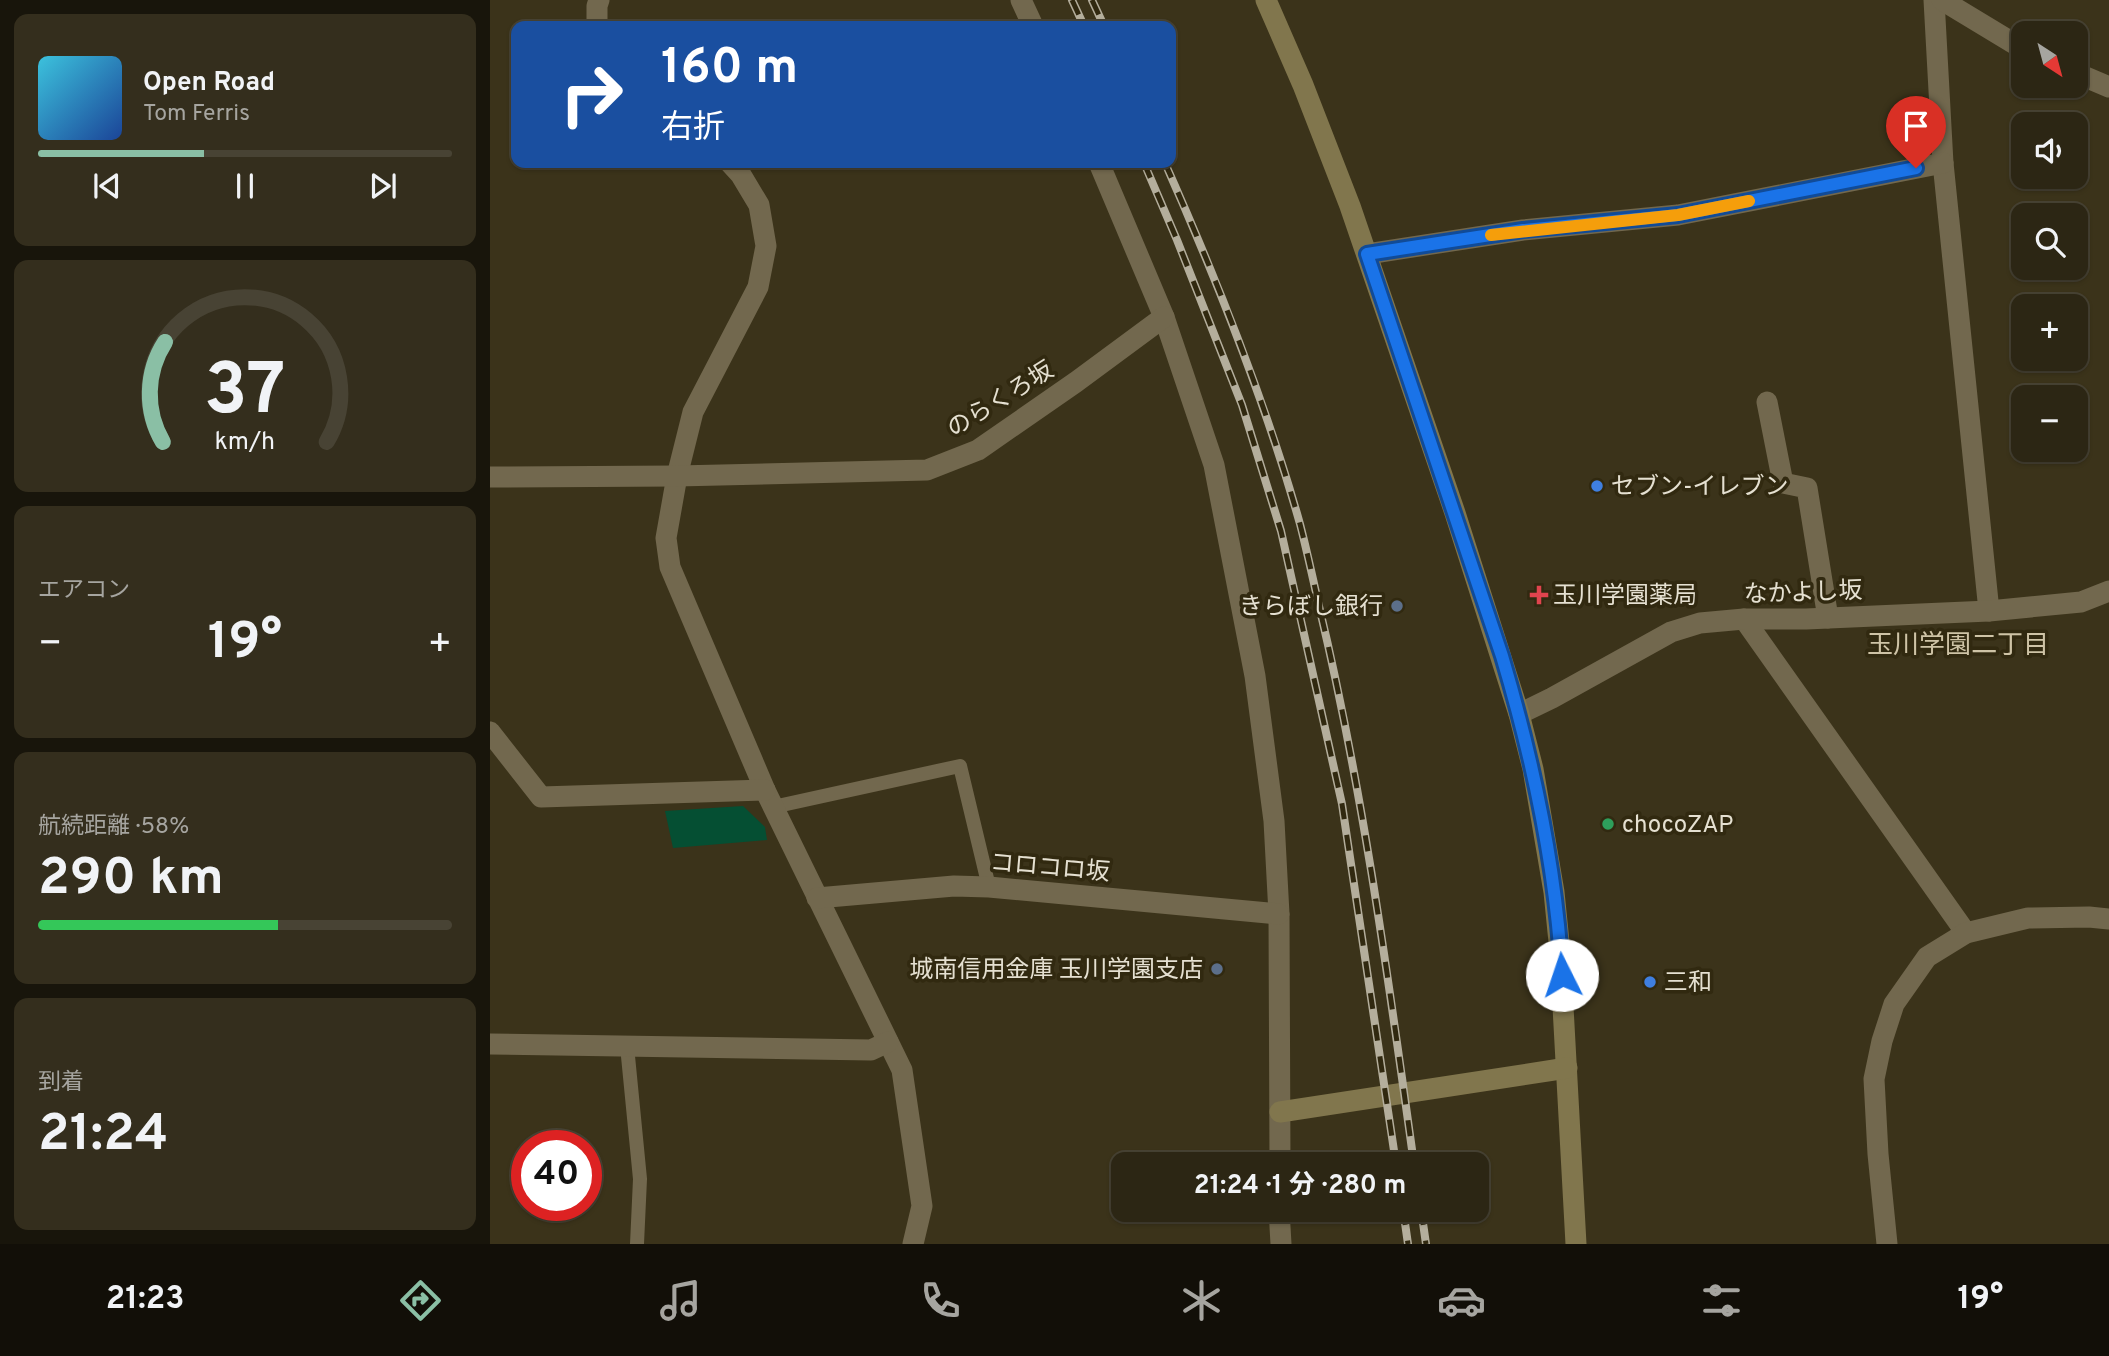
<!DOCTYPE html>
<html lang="ja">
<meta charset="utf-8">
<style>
:root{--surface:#2c2614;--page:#342e1d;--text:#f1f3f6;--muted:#a6a5a0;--line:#484334;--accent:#8abfa5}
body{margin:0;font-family:Overpass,"Noto Sans JP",sans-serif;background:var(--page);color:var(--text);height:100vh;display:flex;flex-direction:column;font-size:26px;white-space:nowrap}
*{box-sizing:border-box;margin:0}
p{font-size:23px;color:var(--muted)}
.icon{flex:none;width:38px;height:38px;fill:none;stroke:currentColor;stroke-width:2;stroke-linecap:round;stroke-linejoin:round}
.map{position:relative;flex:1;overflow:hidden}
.side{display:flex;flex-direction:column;gap:14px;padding:14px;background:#18150b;width:490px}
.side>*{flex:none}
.hud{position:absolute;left:21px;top:21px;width:665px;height:147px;border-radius:14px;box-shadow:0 2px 5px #0004,0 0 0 2px var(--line);background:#1a4fa0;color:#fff;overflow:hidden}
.needle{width:46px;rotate:144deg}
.controls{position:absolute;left:1521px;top:21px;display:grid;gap:14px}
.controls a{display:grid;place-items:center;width:77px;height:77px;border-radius:14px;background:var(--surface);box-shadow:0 2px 5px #0004,0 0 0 2px var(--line);font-size:35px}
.speed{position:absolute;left:21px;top:1130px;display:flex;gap:14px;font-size:35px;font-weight:700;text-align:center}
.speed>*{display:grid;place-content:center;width:91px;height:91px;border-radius:50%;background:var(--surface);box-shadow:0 2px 5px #0004,0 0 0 2px var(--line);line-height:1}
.speed .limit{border:10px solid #d22;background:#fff;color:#111}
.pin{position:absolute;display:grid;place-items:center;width:60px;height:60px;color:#fff;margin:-72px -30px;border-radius:50% 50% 50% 0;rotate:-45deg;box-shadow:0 0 7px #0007}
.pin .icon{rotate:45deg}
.me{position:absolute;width:77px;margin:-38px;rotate:356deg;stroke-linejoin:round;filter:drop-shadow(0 0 5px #0008)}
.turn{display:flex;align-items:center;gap:24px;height:147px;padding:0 35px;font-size:32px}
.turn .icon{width:91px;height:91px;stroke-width:2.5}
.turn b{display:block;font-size:49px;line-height:60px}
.big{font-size:52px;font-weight:700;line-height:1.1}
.side .tile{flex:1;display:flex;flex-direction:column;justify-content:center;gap:10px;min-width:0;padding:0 24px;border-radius:14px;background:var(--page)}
.side .dial{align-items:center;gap:0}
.dial svg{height:182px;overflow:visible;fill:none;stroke:var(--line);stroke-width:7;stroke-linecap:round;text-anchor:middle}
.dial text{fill:var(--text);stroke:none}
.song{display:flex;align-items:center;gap:21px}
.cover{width:84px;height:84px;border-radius:10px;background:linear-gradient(135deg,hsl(190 70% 55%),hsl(220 70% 35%))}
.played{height:7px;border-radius:4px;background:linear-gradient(90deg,var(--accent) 40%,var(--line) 40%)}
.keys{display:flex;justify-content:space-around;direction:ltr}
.heat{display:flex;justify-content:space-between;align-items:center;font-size:38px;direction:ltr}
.charge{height:10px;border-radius:5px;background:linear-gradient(90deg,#34c759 58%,var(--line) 0)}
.trip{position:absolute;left:621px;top:1152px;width:378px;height:70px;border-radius:14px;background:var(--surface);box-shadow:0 2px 5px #0004,0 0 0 2px var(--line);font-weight:700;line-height:70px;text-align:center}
.dock{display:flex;height:112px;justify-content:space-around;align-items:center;background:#120f08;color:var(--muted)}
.dock .icon{width:49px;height:49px}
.dock .active{color:var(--accent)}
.dock b{font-size:32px;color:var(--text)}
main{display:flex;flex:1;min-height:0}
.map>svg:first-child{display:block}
.green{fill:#054f33}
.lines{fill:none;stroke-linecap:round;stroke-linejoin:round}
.lane{stroke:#72684e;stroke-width:14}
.street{stroke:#72684e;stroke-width:21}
.secondary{stroke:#81764d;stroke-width:21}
.rail-casing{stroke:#b4ae9c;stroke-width:8}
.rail{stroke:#312910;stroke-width:5;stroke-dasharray:16;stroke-linecap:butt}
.route-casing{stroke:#114b97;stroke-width:18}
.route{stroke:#1a73e8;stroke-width:12}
.slow{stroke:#f59e0b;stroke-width:12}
.shop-dot{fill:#3f7fe0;stroke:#312910;stroke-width:2.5}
.health-dot{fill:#e0444e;stroke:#312910;stroke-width:2.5}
.service-dot{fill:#5c6f8a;stroke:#312910;stroke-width:2.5}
.leisure-dot{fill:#2e9e5b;stroke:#312910;stroke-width:2.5}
.labels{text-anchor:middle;stroke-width:7;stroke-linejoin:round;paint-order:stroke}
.street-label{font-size:24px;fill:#e5e0d1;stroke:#312910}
.poi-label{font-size:24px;fill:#e5e0d1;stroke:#312910;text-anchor:start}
.neighbourhood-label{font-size:26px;fill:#cec3a6;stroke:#312910}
</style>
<main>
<section class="side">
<div class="tile">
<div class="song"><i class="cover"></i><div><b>Open Road</b><p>Tom Ferris</p></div></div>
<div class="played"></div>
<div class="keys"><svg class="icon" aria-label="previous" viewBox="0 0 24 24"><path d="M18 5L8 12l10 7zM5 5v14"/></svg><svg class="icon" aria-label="pause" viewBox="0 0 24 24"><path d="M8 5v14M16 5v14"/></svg><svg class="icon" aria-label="next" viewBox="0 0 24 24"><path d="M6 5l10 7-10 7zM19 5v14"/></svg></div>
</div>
<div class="tile dial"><svg viewBox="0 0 100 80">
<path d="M14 69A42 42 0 1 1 86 69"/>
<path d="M14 69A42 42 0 0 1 15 25" stroke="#8abfa5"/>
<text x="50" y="56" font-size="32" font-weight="700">37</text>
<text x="50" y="72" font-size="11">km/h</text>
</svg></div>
<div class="tile"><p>エアコン</p>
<div class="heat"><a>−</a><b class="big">19°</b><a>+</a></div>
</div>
<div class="tile"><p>航続距離 · 58%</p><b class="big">290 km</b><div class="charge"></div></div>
<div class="tile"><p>到着</p><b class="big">21:24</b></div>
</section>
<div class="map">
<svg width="1619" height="1244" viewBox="0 0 1619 1244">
<rect width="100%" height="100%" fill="#3b331a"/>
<path class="green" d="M253,806l22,21 2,13 -94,8 -8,-37z"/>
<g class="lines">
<g class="lane">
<path d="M283,807l187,-41 29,121"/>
<path d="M137,1046l13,133 -3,65"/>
<path d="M700,1161l90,-3"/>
</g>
<g class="street">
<path d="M531,0l12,26"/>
<path d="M1444,0l9,163 46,448"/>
<path d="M1452,0l81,49"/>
<path d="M107,26v-20l2,-6"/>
<path d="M1586,73l33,14"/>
<path d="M240,163l11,12 18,30 7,41 -8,41 -65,125 -16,64 -11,62 4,29 95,223 137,280 20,136 -9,38"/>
<path d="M609,163l65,154 50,148 41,211 19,145 5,93 1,250"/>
<path d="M877,254l156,-24 155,-15 265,-52"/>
<path d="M1277,402l16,81 24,5 21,130"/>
<path d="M0,477l187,-1 250,-6 51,-20 98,-68 88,-65"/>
<path d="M1254,619l222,314"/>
<path d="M1029,714l33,-16 119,-66 29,-9 44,-4h62l183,-8 92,-9 28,-11"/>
<path d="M0,732l51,65 224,-7"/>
<path d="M327,898l137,-12 35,1 290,27"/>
<path d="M0,1044l381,6 17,-8"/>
<path d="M789,1209l2,35"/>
<path d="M1397,1244l-9,-90 -4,-75 8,-38 12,-37 33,-47 39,-24 62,-15 61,-1 20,2"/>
</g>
<g class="secondary">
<path d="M776,0l37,85 47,121 105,307 64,201 14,55 21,123 6,60 16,292"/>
<path d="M790,1112l287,-44"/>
</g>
<g class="rail-casing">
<g id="rail">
<path d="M582,0l12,26"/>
<path d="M602,0l12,26"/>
<path d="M654,163l33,77 65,165 39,126 61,273 54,360"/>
<path d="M675,163c52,117 100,237 135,361 7,27 13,55 19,82 44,184 69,371 95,558"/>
<path d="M913,1209l5,35"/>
<path d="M931,1209l5,35"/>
</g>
</g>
<use href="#rail" class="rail"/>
</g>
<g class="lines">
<g class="route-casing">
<path id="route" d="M1072,975c-6,-109 -29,-215 -60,-319l-135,-402 156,-24 155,-15 238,-47"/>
</g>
<use href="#route" class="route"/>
<path class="slow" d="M1001,235l187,-20 71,-14"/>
</g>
<g class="shop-dot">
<circle cx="1107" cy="486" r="7"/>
<circle cx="1160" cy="982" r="7"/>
</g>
<path class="health-dot" d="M1045.5 584.5h7v7h7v7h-7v7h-7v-7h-7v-7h7z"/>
<g class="service-dot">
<circle cx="907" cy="606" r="7"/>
<circle cx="727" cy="969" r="7"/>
</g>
<circle class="leisure-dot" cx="1118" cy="824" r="7"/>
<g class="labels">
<g class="street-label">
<text transform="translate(510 399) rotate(-32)" y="8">のらくろ坂</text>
<text transform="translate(1313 592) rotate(-2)" y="8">なかよし坂</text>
<text transform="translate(560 867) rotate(5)" y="8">コロコロ坂</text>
</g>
<g class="poi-label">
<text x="1121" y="494">セブン-イレブン</text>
<text x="1063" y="603">玉川学園薬局</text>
<text x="893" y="614" text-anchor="end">きらぼし銀行</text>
<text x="1132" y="832">chocoZAP</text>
<text x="713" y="977" text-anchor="end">城南信用金庫 玉川学園支店</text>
<text x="1174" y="990">三和</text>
</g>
<g class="neighbourhood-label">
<text x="1468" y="653">玉川学園二丁目</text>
</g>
</g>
</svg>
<div class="controls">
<a><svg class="needle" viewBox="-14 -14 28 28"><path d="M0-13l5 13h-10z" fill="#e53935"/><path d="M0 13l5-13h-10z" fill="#a6a5a0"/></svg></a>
<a><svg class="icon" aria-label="sound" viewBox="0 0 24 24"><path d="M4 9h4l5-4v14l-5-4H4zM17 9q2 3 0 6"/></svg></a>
<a><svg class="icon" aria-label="search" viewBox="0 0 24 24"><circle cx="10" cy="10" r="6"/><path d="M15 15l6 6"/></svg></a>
<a>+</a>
<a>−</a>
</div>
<div class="speed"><div class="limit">40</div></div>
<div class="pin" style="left:1426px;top:168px;background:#d93025"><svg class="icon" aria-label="arrive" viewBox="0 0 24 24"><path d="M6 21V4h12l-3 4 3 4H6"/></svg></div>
<svg class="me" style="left:1072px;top:975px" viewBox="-20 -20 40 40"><circle r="19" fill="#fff"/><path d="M0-13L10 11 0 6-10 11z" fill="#1a73e8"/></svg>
<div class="trip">21:24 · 1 分 · 280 m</div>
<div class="hud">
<div class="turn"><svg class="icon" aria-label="right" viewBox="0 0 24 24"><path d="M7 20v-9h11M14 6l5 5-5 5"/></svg><div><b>160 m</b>右折</div></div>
</div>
</div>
</main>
<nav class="dock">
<b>21:23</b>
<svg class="icon active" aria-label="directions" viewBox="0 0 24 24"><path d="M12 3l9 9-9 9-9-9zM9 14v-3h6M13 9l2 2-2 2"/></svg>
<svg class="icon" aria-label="music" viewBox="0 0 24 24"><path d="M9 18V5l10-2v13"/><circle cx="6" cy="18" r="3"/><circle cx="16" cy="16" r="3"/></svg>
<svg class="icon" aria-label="phone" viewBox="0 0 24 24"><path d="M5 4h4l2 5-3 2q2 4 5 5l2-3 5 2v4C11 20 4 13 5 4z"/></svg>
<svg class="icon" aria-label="climate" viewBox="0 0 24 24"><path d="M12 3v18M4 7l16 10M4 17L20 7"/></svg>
<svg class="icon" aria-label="car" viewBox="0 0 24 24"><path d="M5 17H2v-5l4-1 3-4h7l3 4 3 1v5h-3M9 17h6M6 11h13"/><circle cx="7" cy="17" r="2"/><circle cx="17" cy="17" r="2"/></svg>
<svg class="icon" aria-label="filters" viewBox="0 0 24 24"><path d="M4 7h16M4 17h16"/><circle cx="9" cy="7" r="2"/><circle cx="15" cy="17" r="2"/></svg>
<b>19°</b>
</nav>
